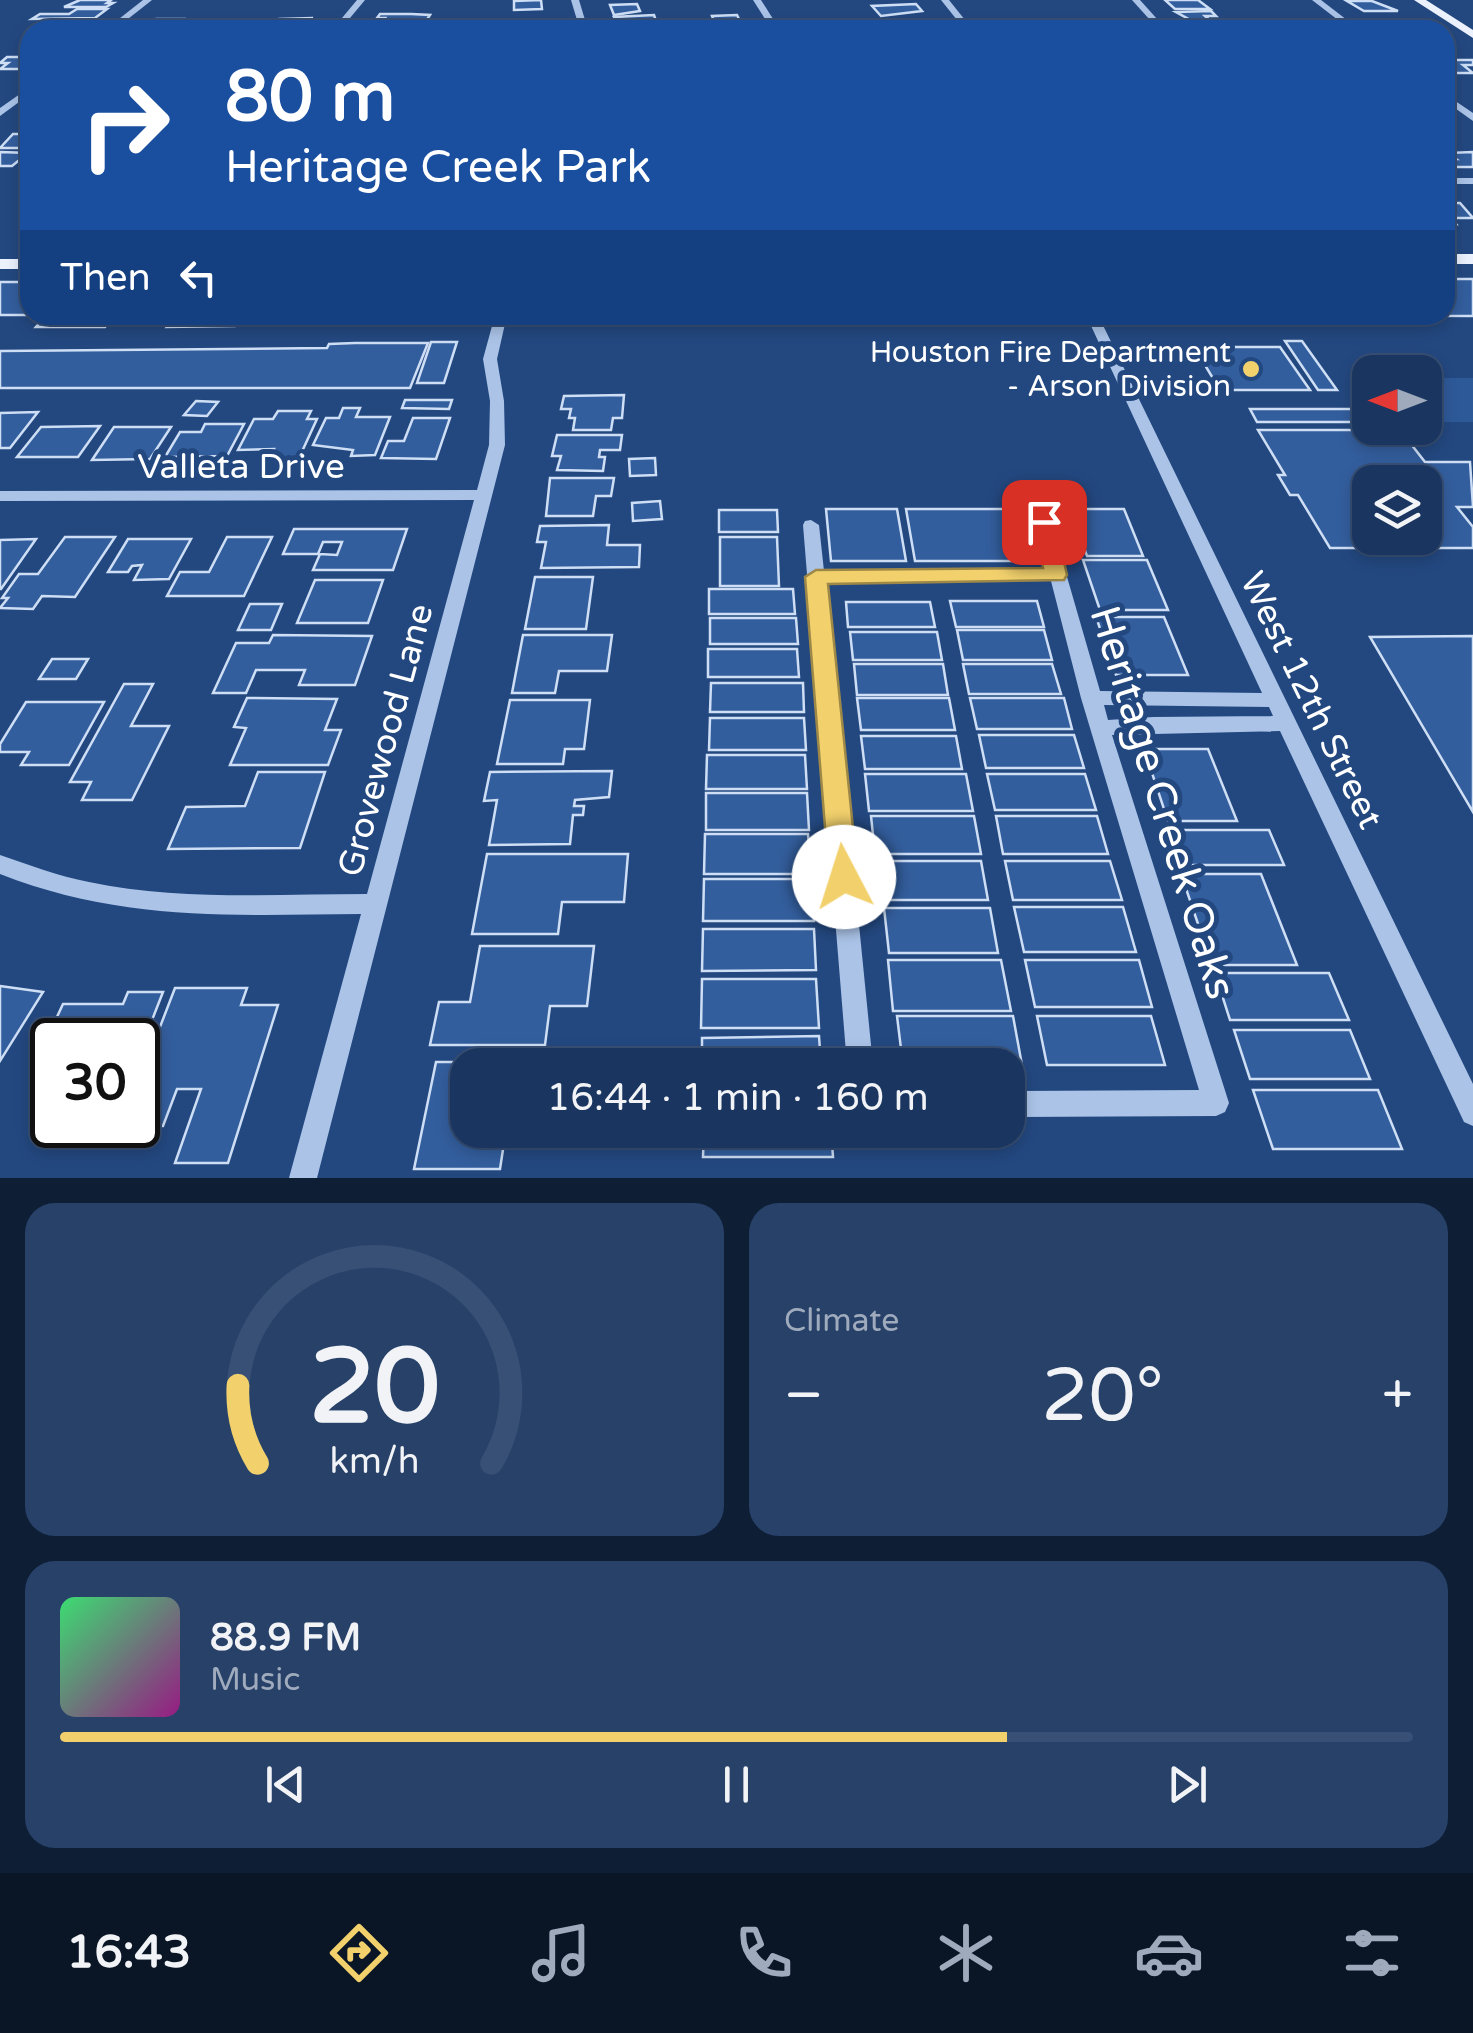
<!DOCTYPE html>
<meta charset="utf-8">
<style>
:root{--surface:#1a3660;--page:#274169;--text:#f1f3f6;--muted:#9fabbd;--line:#385075;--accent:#f2d16d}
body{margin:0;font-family:"Varela Round",sans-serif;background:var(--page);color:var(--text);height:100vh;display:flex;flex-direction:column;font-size:38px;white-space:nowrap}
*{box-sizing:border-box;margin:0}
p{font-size:32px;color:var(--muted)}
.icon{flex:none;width:55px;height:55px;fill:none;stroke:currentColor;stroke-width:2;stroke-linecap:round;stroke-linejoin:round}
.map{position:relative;height:1178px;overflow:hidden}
.side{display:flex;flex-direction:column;gap:25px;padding:25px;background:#0e1e35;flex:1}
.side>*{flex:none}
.guide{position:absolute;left:20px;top:20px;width:1435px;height:305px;border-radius:30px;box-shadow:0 5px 15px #0003,0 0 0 2px var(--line);background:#1a4fa0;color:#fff;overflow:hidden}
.needle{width:65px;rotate:270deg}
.controls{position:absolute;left:1352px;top:355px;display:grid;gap:20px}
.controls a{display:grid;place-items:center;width:90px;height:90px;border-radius:20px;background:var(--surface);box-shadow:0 5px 15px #0003,0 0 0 2px var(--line);font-size:50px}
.speed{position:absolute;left:30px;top:1018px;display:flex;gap:20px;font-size:50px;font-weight:700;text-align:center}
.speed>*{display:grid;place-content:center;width:130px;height:130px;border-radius:50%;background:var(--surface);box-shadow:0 5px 15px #0003,0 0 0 2px var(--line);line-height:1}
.speed .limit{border:5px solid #111;border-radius:15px;background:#fff;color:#111}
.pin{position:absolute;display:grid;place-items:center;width:85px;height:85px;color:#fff;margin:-42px;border-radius:20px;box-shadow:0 5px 15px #0006}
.me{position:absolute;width:110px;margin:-55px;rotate:355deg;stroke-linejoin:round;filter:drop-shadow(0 0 8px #0008)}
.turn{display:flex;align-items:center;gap:35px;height:210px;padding:0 40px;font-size:45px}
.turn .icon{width:130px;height:130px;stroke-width:2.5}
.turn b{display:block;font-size:70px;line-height:85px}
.then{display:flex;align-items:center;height:95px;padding:0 40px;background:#0003;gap:20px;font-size:38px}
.big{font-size:75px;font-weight:600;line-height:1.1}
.side .tile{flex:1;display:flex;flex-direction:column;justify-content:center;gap:15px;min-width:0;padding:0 35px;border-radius:30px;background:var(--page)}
.side .dial{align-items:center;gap:0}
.dial svg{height:260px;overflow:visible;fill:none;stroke:var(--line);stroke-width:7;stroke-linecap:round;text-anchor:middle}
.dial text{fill:var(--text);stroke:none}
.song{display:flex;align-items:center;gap:30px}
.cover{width:120px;height:120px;border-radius:15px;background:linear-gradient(135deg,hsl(140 70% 55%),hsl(310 70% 35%))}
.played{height:10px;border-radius:5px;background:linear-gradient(90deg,var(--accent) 70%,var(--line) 70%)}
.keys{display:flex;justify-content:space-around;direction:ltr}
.heat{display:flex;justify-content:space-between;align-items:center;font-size:55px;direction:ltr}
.side .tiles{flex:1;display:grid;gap:25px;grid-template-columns:1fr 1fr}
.tile:last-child{grid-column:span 2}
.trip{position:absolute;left:450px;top:1048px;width:575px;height:100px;border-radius:30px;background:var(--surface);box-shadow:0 5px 15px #0003,0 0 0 2px var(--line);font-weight:600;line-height:100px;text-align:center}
.tab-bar{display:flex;height:160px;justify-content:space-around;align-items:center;background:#0a1626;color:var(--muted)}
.tab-bar .icon{width:70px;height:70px}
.tab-bar .on{color:var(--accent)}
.tab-bar b{font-size:45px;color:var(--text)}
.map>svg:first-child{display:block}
.green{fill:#2e5998}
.building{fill:#335e9d;stroke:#cddef5;stroke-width:2.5;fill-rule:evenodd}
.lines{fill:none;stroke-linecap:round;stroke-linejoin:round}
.minor{fill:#aac3e7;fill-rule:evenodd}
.major{fill:#ebf1fd;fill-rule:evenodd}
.route{fill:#f2d16d;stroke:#9d8847;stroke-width:2.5}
.poi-dot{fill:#f2d16d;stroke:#234880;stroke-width:4}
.labels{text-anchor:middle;stroke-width:10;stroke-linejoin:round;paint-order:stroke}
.far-poi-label{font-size:30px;fill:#fff;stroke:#234880;text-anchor:end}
.street-label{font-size:35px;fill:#fff;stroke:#234880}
.near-street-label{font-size:42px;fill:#fff;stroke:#234880}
</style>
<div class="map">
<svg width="1473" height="1178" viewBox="0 0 1473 1178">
<rect width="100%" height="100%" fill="#234880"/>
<rect class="green" x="1425" y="378" width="48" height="44"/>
<g class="building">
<path d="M80,0h31l-4,3h6l-7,4h-42z"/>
<path d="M541,0l1,9 -28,1v-9z"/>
<path d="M1165,0h33l12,9h-35z"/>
<path d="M1347,1h25l26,10h-34z"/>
<path d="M637,4l3,7 -26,4 -4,-10z"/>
<path d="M916,4l6,7 -41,5 -9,-10z"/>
<path d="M77,9h30l-12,9 -63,1 8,-5h29z"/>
<path d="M1211,11l5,5h-11l8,7h-17l-20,-11z"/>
<path d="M380,14h31l19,1 -4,6 -45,3 4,-6h-8z"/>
<path d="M654,15l2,6 -37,4 -5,-8z"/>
<path d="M737,15l5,10 -26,1 -4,-10z"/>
<path d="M313,18l-11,4 -3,3 4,2 -30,-2 6,-6z"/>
<path d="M156,19h30l-17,9h-25z"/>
<path d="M48,20h41l-17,9h-18l6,-5h-18z"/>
<path d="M7,57h23v8l-6,4h-24l8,-6h-8z"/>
<path d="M1445,60h28v5h-10l10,8h-27z"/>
<path d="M13,134h17v14h-30z"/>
<path d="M0,152l28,1 -16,13h-12z"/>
<path d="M1473,152v15h-28v-8h11l-9,-6z"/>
<path d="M1445,203h15l13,15h-22l5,6 -11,-1z"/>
<path d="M1445,279h28v37l-297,-1h269z"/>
<rect x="0" y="282" width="30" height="33"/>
<path d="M47,315h68l-10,12h-69z"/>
<path d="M176,315h66l-7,11 -68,1z"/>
<path d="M1285,341h17l35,49h-19z"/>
<path d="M431,342h26l-13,41h-27z"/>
<path d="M355,343h73l-18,45h-410v-37l327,-3 2,-4z"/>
<path d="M1194,347h86l30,43h-90z"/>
<path d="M624,395l-2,23h-9l-2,12h-38l2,-12h-6l2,-9h-10l3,-13z"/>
<path d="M405,400h47l-3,9 -47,-1z"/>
<path d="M196,401l22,1 -11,14 -23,-1z"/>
<path d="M343,408h17l-4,9h34l-15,38 -24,1 2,-6 -40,-5 13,-27h13z"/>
<path d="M1250,409h120v13h-113z"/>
<path d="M278,411h33l-4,8h10l-18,39h-29l4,-9 -36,1 16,-31h19z"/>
<path d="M38,412l-28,36h-10v-35z"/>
<path d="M413,418h37l-14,41 -55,-1 7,-17h16z"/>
<path d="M205,424h39l-17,32 -62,1 15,-25h21z"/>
<path d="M100,426l-22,31h-61l24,-30z"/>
<path d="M114,427h57l-21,32 -58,1z"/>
<path d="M1258,430h142l25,32h45l3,45h-16l16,20v21h-143l-32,-53h-8l-12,-20h7zM1370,482h55v56h-55z"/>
<path d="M557,435h65l-2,15h-20l-1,7h6l-2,14 -46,-1 4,-14h-9z"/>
<path d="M655,458l1,17 -26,1 -1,-17z"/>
<path d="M550,478h64l-3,18h-15l-3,20h-47z"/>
<path d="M660,501l2,18 -29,2 -1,-18z"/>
<path d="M826,509h71l9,52h-75z"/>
<path d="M906,509h105l15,52h-111z"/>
<path d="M1070,509h54l19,47h-56z"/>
<path d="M719,510h58l1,22h-59z"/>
<path d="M609,525l-2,20h33l-1,22 -98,1 5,-26h-9l3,-16z"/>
<path d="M294,529h113l-14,41h-80l7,-16 17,1 5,-13h-19l-5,12h-35z"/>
<path d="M65,537h50l-40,60 -33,-1 -9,13 -33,-1 8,-10h-6l17,-24h19z"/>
<path d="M227,537h45l-28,59h-77l13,-24h29z"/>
<path d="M720,537h57l2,49h-59z"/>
<path d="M36,539l-35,50h-1v-49z"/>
<path d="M128,539h63l-22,40 -35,1 8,-15 -10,1 -4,6h-20z"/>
<path d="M1083,560h64l21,50h-68z"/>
<path d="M535,577h58l-7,52h-61z"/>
<path d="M315,580h68l-15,43h-71z"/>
<path d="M709,589h84l2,25h-86z"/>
<path d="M950,601h87l7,26h-88z"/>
<path d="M846,602h84l5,25h-87z"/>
<path d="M250,604h32l-11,26h-33z"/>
<path d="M1096,617h68l24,58h-72z"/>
<path d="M710,618h86l2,26h-88z"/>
<path d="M957,630h87l8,30h-89z"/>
<path d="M850,632h87l5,28h-89z"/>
<path d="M273,635l99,1 -17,49h-56l6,-15h-49l-10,23h-33l23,-50h33z"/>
<path d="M523,635h89l-5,36h-48l-4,22h-43z"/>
<path d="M1473,636v176l-103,-175z"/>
<path d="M708,649h89l2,28h-91z"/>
<path d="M52,659h36l-12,20h-37z"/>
<path d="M854,664h89l5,31h-91z"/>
<path d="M963,664h89l9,30h-92z"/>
<path d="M711,683h92l1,29h-94z"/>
<path d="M124,684h29l-22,42h38l-37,74h-50l9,-18h-21z"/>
<path d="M247,698l90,1 -12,31h16l-13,35h-98l16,-37 -12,-1z"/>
<path d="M857,698h92l6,32h-94z"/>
<path d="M970,698h94l8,31h-95z"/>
<path d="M510,700h80l-6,49h-19l-2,15h-66z"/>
<path d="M26,702h78l-35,63h-48l8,-13h-29v-8z"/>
<path d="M710,718h94l2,32h-97z"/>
<path d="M979,735h95l10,33h-98z"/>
<path d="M861,736h95l6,33h-97z"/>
<path d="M1144,749h64l29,72h-69z"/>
<path d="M707,755h98l2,34h-101z"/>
<path d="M612,771l-3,26 -34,3 -1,6h10l-1,9h-10l-3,29 -81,1 8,-45 -13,1 6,-29z"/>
<path d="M258,772h67l-25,76 -132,1 18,-42 59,-1z"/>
<path d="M865,774h101l7,37h-104z"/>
<path d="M987,774h98l11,36h-101z"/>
<path d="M706,793h101l2,37h-103z"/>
<path d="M871,816h103l7,38h-106z"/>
<path d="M996,816h101l11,38h-105z"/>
<path d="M1165,830h104l15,35h-107z"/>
<path d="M705,834h103l3,40h-107z"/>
<path d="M487,854h141l-4,48h-62l-4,32h-86z"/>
<path d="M875,861h106l7,39h-109z"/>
<path d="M1005,861h105l12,39h-109z"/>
<path d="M1181,874h80l36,91h-85z"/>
<path d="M704,879h107l3,42h-111z"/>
<path d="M1014,907h109l13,45h-112z"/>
<path d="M884,908h106l8,45h-109z"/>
<path d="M703,929h111l2,41 -114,1z"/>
<path d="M480,946h114l-7,60h-37l-5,39h-115l9,-43h31z"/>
<path d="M888,960h113l10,51h-118z"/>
<path d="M1025,960h114l13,47h-117z"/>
<path d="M1215,973h114l20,47h-119z"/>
<path d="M702,979h114l3,49h-118z"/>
<path d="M0,986l43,6 -43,69z"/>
<path d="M175,988h72l-6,17h37l-50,158h-53l26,-74h-24l-14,37h-42l17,-1v-41z"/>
<path d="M128,992h35l-25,64v-16h-86v35h-22l33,-71h60z"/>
<path d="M897,1016h116l9,49h-119z"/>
<path d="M1037,1016h114l14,49h-118z"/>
<path d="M1234,1030h116l20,49h-120z"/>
<path d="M819,1036l2,29h-119v-27z"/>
<path d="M436,1062h79l-47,3v65h38l-6,39h-86z"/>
<path d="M1253,1090h125l24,59h-129z"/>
<path d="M704,1130h127l2,27h-130z"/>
</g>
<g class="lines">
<g class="minor">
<path d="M143,0h9l-38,30h-9z"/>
<path d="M357,0h8l-25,30h-8z"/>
<path d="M571,0h8l9,30h-8z"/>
<path d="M753,0h8l19,30h-8z"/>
<path d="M941,0h8l24,30h-8z"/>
<path d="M1132,0h8l27,30h-8z"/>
<path d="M1312,0h9l39,30h-9z"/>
<path d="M30,87v7l-30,22v-8z"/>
<path d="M1445,94l28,19v8l-28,-20z"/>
<rect x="1445" y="178" width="28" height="6"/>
<path d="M495,315h12l-10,44 7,42 1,44 -188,733h-28l72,-264c-129,1 -238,8 -361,-40v-19c29,10 58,21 89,27 90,19 186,12 278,12l107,-394 -474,1v-10l477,-1 12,-45 1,-44 -7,-42z"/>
<path d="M1086,315h12l375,769v42l-9,-4 -184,-391 -168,4 117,368 -4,9 -9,4 -208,1v-26l191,-1 -118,-392 -30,-117 -226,2 48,482h-26l-44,-540 2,-4 6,-1 8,5 5,46 224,-2 -12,-47 2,-4h12l50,173 162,2zM1104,705l165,2 4,9 -120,1 -45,3z"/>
</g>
<g class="major">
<path d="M1414,0h12l47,30v8z"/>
<rect x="1445" y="254" width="28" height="10"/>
<rect x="0" y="259" width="30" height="10"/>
</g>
</g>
<path class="route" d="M1044,516l11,6 12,53 -3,5 -236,4 30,293 -4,9 -10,4 -11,-4 -4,-9 -24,-300 11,-7 227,-2 -10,-46z"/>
<circle class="poi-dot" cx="1251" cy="369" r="10"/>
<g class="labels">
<g class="far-poi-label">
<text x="1231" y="362">Houston Fire Department<tspan x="1231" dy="34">- Arson Division</tspan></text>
</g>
<g class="street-label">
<text x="241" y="478">Valleta Drive</text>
<text transform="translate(1312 700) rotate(64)" y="12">West 12th Street</text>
<text transform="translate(385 740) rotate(-75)" y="12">Grovewood Lane</text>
</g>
<g class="near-street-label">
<text transform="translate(1164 802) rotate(73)" y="15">Heritage Creek Oaks</text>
</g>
</g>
</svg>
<div class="controls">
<a><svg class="needle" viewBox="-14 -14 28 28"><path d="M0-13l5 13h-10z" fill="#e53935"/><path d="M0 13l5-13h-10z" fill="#9fabbd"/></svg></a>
<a><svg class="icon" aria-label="layers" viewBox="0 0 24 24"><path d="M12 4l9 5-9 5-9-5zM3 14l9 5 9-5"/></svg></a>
</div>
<div class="speed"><div class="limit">30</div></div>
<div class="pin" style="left:1044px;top:522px;background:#d93025"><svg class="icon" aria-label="arrive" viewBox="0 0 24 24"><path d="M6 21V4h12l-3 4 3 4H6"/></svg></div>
<svg class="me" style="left:844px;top:877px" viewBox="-20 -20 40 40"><circle r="19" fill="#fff"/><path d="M0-13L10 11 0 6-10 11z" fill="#f2d16d"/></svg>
<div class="trip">16:44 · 1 min · 160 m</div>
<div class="guide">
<div class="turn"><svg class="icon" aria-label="right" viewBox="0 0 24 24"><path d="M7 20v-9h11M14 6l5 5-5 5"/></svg><div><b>80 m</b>Heritage Creek Park</div></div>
<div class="then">Then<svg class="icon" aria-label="left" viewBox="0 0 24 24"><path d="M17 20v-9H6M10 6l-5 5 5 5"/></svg></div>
</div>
</div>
<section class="side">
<div class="tiles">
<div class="tile dial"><svg viewBox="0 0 100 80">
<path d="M14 69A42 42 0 1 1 86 69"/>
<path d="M14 69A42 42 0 0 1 8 45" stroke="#f2d16d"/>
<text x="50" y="56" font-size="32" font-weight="700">20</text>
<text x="50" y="72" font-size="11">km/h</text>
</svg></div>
<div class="tile"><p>Climate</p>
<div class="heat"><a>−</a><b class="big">20°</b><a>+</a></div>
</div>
<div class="tile">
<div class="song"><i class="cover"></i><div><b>88.9 FM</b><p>Music</p></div></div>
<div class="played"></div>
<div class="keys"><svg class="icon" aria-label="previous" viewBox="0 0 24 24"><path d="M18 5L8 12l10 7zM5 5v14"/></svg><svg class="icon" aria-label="pause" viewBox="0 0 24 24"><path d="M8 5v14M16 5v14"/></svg><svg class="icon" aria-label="next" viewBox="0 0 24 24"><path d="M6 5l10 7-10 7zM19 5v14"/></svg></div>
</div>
</div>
</section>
<nav class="tab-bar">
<b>16:43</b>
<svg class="icon on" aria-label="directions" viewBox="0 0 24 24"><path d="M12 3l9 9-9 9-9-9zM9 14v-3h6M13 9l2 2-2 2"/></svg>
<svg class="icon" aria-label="music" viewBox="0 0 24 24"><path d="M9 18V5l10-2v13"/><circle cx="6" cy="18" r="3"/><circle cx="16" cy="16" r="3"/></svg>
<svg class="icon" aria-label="phone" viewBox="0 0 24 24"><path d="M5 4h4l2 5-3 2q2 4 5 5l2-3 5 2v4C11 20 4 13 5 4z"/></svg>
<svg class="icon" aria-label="climate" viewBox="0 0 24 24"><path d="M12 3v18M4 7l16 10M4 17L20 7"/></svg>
<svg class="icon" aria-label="car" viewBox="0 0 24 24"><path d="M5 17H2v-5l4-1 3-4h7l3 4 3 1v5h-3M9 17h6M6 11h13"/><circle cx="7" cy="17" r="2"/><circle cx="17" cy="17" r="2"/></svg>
<svg class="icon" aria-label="filters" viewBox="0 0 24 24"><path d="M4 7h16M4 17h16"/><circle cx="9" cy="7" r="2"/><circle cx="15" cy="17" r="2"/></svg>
</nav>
